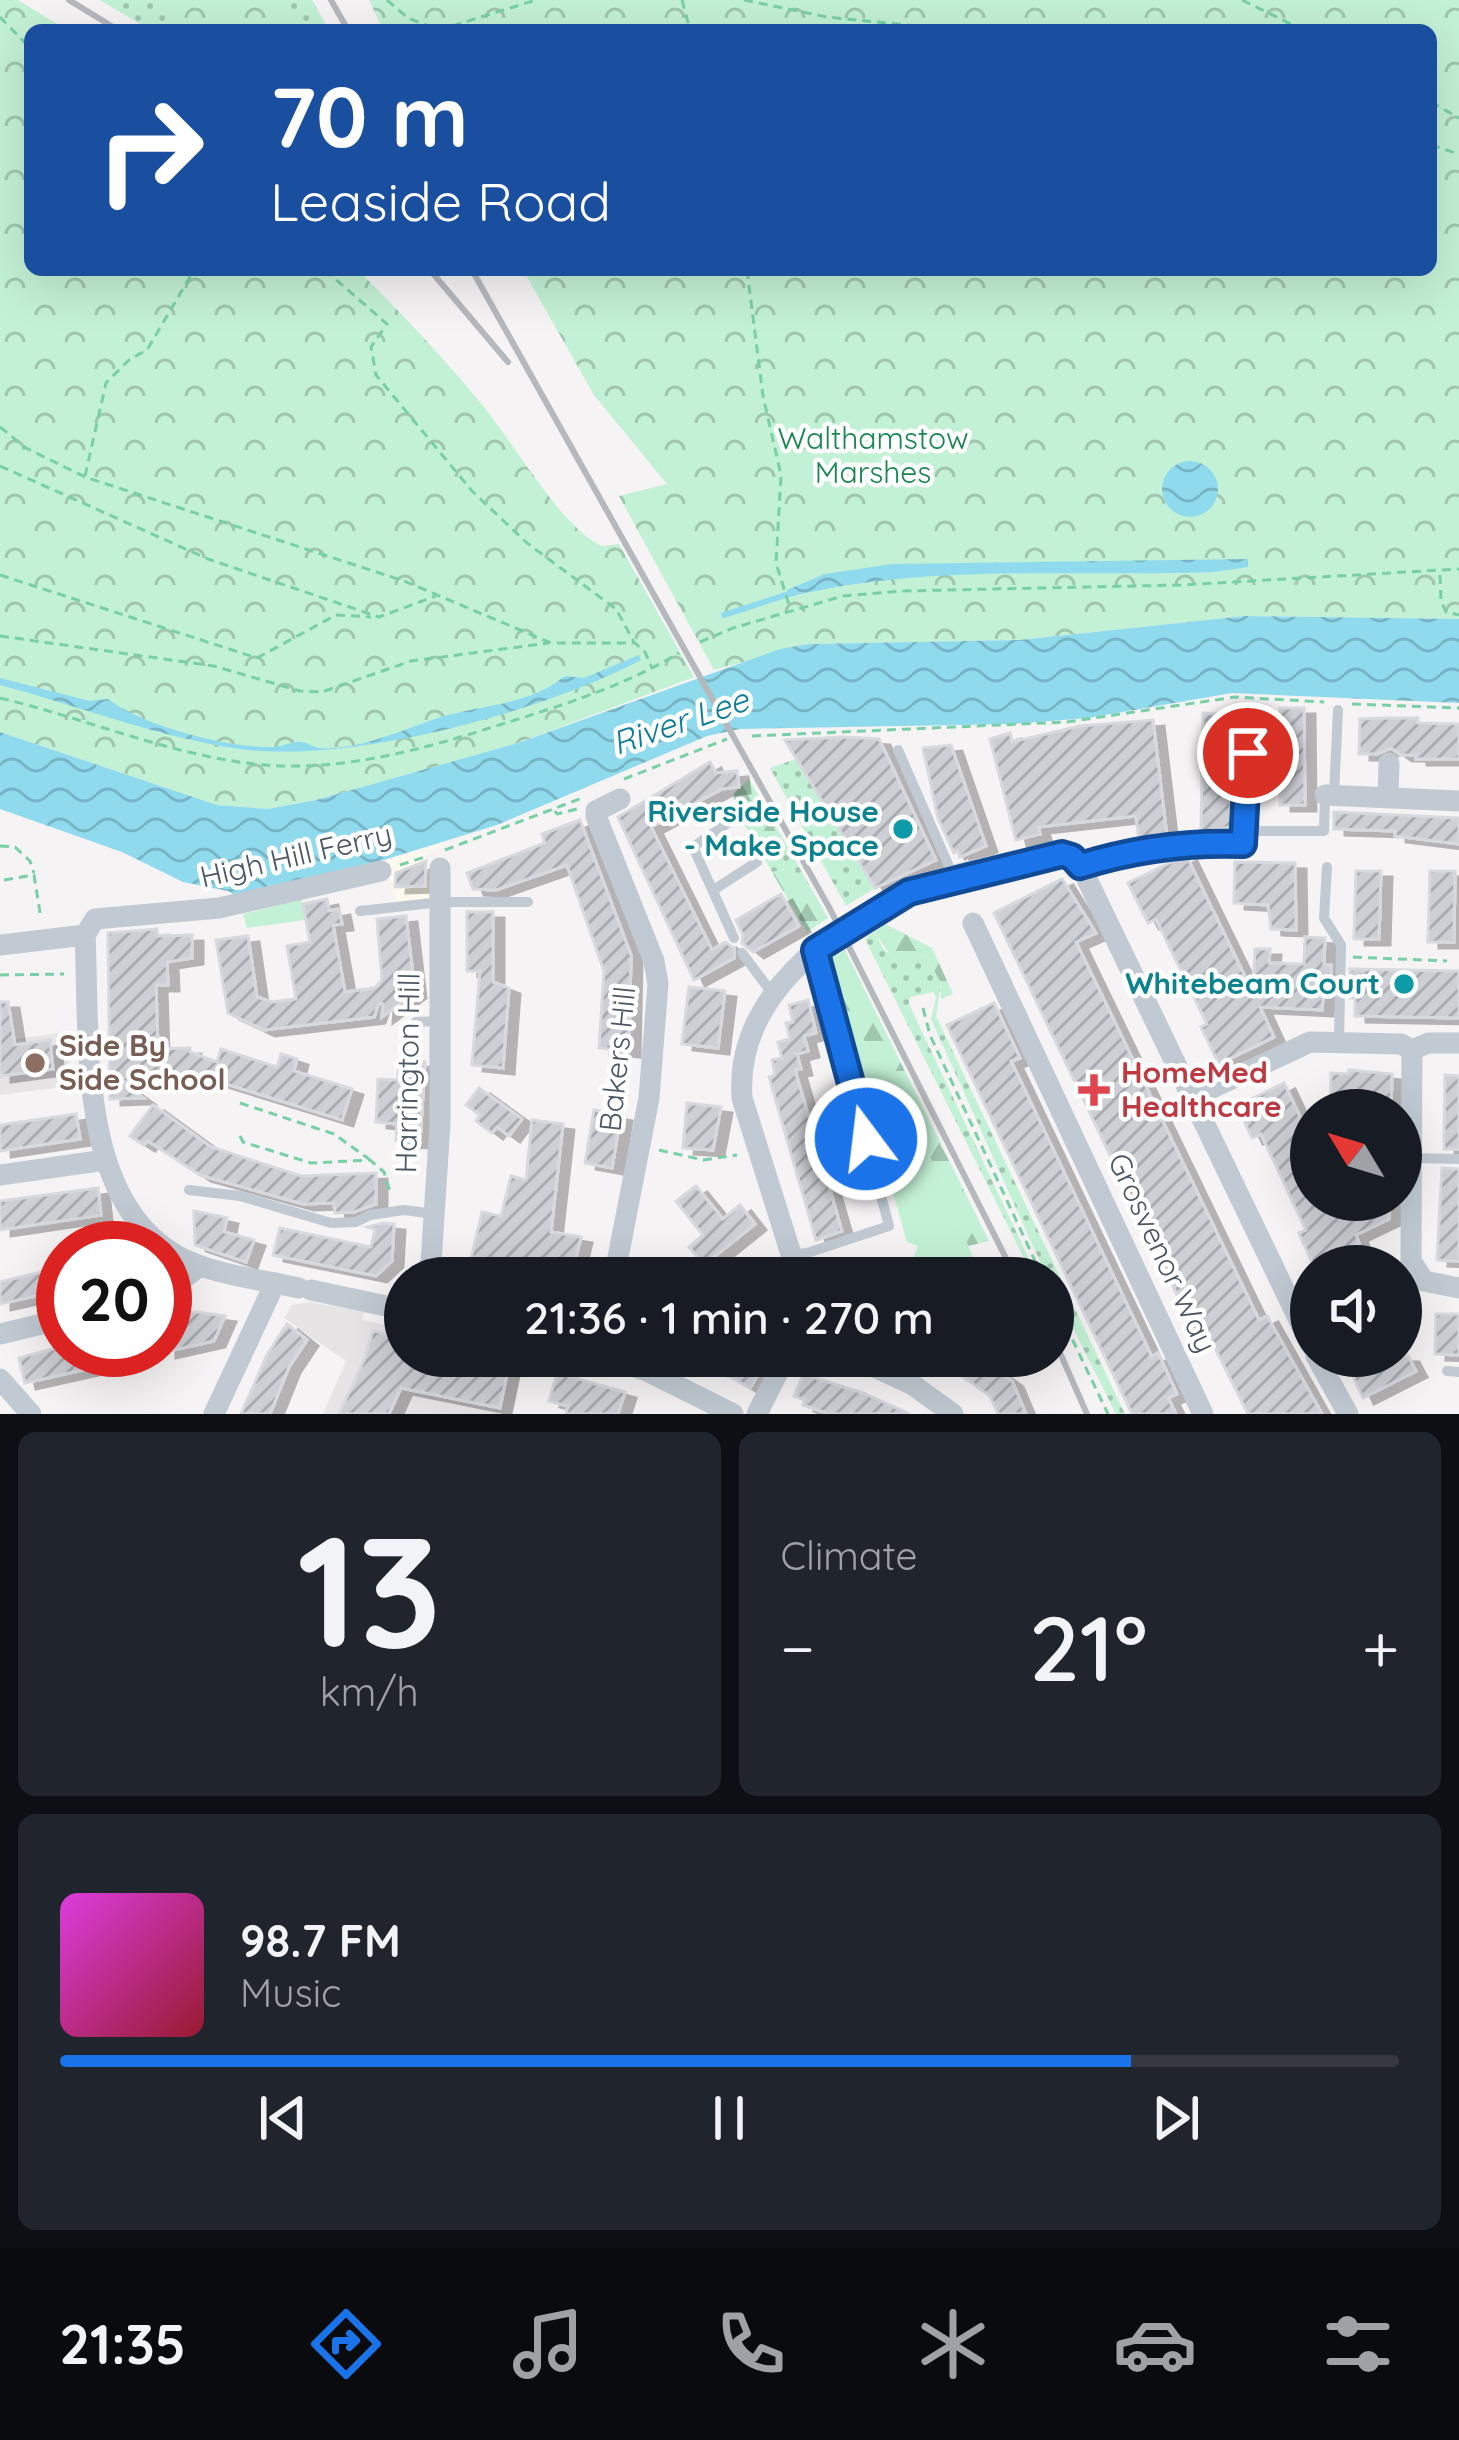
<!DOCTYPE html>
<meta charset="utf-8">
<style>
:root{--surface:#171b24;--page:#20242c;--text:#f1f3f6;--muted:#9ea1a6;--line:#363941;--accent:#1a73e8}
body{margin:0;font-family:Quicksand,sans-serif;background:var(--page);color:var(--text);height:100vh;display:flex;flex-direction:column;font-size:45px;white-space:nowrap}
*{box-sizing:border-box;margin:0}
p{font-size:39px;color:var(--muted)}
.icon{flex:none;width:66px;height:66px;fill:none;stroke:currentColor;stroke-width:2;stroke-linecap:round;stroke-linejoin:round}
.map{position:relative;height:1414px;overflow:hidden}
.panel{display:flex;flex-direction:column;gap:18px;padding:18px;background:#0d0f14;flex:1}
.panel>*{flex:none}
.hud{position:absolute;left:24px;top:24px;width:1413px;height:252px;border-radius:18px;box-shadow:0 12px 48px #0002;background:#1a4fa0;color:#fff;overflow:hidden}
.needle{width:78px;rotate:308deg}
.tools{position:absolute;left:1290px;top:1089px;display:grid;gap:24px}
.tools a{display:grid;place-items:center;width:132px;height:132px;border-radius:50%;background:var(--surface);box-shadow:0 12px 48px #0002;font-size:60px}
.speed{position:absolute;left:36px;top:1221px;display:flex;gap:24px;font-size:60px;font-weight:700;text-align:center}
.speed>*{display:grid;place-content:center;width:156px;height:156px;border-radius:50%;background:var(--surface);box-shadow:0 12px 48px #0002;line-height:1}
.speed .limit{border:18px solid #d22;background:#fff;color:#111}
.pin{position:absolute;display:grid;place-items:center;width:102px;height:102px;color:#fff;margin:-51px;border:6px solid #fff;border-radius:50%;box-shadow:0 3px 12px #0007}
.me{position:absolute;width:132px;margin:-66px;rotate:345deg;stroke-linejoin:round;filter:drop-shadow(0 0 9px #0008)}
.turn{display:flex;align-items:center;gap:42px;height:252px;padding:0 48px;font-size:54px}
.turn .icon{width:156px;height:156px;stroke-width:2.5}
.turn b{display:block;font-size:84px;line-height:102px}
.big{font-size:90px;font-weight:600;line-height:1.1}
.panel .card{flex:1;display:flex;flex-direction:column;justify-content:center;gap:18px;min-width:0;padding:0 42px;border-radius:18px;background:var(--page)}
.panel .dial{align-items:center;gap:0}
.dial b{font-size:156px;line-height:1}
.song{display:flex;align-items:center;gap:36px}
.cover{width:144px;height:144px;border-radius:18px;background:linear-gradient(135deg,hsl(300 70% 55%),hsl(350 70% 35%))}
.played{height:12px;border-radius:6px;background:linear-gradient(90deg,var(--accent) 80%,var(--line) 80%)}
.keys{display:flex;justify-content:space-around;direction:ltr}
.heat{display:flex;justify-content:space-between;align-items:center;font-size:66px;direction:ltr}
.panel .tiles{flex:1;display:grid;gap:18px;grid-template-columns:1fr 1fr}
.card:last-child{grid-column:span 2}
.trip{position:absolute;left:384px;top:1257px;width:690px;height:120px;border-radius:60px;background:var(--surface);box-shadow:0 12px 48px #0002;font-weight:600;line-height:120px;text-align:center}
.menu{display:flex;height:192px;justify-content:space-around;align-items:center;background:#090b0e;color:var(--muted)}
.menu .icon{width:84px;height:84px}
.menu .selected{color:var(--accent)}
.menu b{font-size:54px;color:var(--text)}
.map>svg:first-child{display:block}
.commercial{fill:#fdf9ef}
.education{fill:#e6e4e5}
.grass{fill:url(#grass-dots)}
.forest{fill:url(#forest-firs)}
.park{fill:url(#park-crowns)}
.garden{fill:#c3f1d5}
.water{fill:url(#water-waves)}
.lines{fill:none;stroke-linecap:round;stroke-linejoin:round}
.stream{stroke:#90daee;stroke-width:6}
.building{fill:url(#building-hatch);stroke:#d7d9de;stroke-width:3;filter:url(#shadow)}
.path{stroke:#7ad0a6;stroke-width:3;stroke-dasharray:9 6;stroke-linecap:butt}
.lane{stroke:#c1cad2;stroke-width:10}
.street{stroke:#c1cad2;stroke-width:21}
.rail{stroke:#b5b8bd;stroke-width:6}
.route-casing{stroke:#114b97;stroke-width:30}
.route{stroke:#1a73e8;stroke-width:21}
.culture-dot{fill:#0f9aa8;stroke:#fff;stroke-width:4.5}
.education-dot{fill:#8d6e63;stroke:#fff;stroke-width:4.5}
.health-dot{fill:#e0444e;stroke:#fff;stroke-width:4.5}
.labels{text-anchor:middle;stroke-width:9;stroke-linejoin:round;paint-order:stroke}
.park-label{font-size:30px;fill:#17864f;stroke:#fff}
.culture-label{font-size:30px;font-weight:bold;fill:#0d838f;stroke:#fff;text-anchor:end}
.street-label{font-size:30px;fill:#4a5661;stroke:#fff}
.education-label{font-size:30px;font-weight:bold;fill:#785e54;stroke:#fff;text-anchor:start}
.health-label{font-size:30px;font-weight:bold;fill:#be3a42;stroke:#fff;text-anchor:start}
.water-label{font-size:33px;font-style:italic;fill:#0c7c9b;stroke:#fff}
</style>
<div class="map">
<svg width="1459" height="1414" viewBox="0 0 1459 1414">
<defs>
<pattern id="grass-dots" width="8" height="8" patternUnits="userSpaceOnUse" patternTransform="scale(3)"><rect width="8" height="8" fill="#c3f1d5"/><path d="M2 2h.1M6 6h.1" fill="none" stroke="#a0c6b0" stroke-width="1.8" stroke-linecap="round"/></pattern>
<pattern id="forest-firs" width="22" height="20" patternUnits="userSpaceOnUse" patternTransform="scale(3)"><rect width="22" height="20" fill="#c3f1d5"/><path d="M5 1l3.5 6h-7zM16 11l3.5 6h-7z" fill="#a0c6b0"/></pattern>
<pattern id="park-crowns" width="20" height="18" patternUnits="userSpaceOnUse" patternTransform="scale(3)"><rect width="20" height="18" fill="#c3f1d5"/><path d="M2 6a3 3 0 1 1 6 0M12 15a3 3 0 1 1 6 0" fill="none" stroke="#a0c6b0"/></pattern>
<pattern id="water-waves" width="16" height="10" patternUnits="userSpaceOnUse" patternTransform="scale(3)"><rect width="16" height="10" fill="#90daee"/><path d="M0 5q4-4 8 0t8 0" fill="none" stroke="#78b4c4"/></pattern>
<pattern id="building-hatch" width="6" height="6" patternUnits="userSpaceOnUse" patternTransform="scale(3)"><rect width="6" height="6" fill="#cdcfd5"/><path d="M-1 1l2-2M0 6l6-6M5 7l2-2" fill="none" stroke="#a8abb0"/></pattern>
<filter id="shadow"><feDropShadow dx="11" dy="6" stdDeviation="0" flood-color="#0004"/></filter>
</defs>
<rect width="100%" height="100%" fill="#f5f3f3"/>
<path class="commercial" d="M441,844l1,4 -18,7 10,26 -2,18 -35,4 -13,-42z"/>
<g class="education">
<path d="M68,1032l3,54 -71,9v-54z"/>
<path d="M310,1302l55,10 -3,8 43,9v27h120l-13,58h-189l23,-53 -62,-43 8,-13z"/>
</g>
<g class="grass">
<path d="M100,0h212l17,30h-179z"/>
<path d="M796,759l79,129 -29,18 -76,-138z"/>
<path d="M774,823l37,65 -25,-19 -14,3 -10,-18 14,-15z"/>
<path d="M874,932l10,18 23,14 18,-10 16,29 -5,33 189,398h-9l-63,-126v-10h-5l-16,-34 -101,-225 5,-21 -2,-6 -24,5 -1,7 129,274h-4l-169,-339z"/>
</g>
<g class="forest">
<path d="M749,779l25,44 2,16 -14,15 -25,-42 -4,-18z"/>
<path d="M786,869l25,19 17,30 -21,14 -35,-60z"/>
<path d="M885,924l47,24 21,46 -12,5v-16l-16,-29 -18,10h-10l-23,-32z"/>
<path d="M845,950l144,291 -21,5 -36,-85 -97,-172 -8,-29z"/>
</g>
<g class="park">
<path d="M0,0h18l49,30h-37v240h328c44,44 86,88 125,136 31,37 79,123 119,140l17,-2 75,133 -176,66 -202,57 -48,9 -51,-4 -217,-73z"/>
<path d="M149,0h132l18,30h-104z"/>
<path d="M369,0h1090v619l-214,-3 -226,24 -210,4 -95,26 -95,-174 48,-12 -73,-89 -71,-125h908v-240h-1048z"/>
</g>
<g class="garden">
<path d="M302,899l3,21 -58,8 -4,-14z"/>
<path d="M835,989l97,172 50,117h-22l-47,-19 5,-13 -11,-4z"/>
</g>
<g class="water">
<circle cx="1190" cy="489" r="28"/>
<path d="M1248,559v8l-34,5c-140,5 -288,-9 -425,25l-2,-7 38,-16 67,-10z"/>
<path d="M1245,616l214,3v84l-227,-10 -144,25 -76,6 -272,5 -33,7 -210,89 -162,50 -97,22 -10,-6 -45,-9 -61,-30 -122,-43v-77l217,73 51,4 48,-9 202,-57 262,-94 29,-5 210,-4z"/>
<path d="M639,655l2,5c-99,52 -290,104 -401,89 -80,-11 -161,-43 -240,-64v-7l90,23 18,-2c34,27 123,50 167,48 9,-1 18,-6 27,-5 6,1 11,5 17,6 41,3 87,-20 125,-32 43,-12 85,-11 121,-40l19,2z"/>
</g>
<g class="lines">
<path class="stream" d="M724,615l71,-23"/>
</g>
<g class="building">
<path d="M1280,708h24l1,97h-25z"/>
<path d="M1203,713l28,2v112l-21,4h-9z"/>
<path d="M1392,718h26v5l41,1v35h-43v-4h-15l-10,-7 -14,6h-18l1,-35z"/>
<path d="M1153,720l14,117 -28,4 -3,-25 -98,11 2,7 -24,6 -26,-101 20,-6 2,9 68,-16z"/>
<path d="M844,737l35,2 57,121 -61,28 -90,-148z"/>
<path d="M951,745l35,101 -26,11 -2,-6 -4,2 -16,-35 -15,-70z"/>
<path d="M710,762l6,11 21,-2 2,16 -17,2 -71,38 61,123 13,-8 9,6v10l-40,22 -76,-163z"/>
<path d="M1334,812l125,6v26l-64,-8v-5l-61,-2z"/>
<path d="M580,820l51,135 -2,96 -30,-3 5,-77 -37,-106 -71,25 -23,-1 -6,-16 78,-30 -3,-9z"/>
<path d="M1186,855l67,138 2,-44h15l-1,14 35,1 1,-27 20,1 -1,27h7l-1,32h-7l-1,13 -62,-3 14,30 -55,27 -18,-37 6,-3 -51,-105 -8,4 -20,-40z"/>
<path d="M426,861l-1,25 -30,1 1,-14z"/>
<path d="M1235,862l60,1 1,67 -25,-1 -3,-24 -34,-2z"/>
<path d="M1356,871h25l-2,68h-25z"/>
<path d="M1430,871h25l-1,71h-26z"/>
<path d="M1062,879l34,54 -20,9 183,378 8,-4 55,98h-74l-38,-76 -10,5 -206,-430z"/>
<path d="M781,894l18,32 -46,26 -11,-9 1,-8 -7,-15z"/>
<path d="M327,899l2,12 10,-2 3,15 -9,1 12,67 30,-4 7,-8 -5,-61 29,-3 9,76 -33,25 1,-13 -4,-1 -5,14 -110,13 -36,-17 -12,-73 32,-4 9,61 15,5 24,-3 -9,-53 23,-4 -7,-38z"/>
<path d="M467,912h26v70l16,6 -6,80 -31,-3 8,-94h-13z"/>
<path d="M157,929l1,7 34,-1v23l-25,4 1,23h-12l2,64 32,-1v4l27,10 4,-13 56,18 4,-13 16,5 -3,12 58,18 -10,31 -151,-47v8l-70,1 22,16 -33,1 -2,-166z"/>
<path d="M1350,969l109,2v47l-104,-2v-18h-5z"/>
<path d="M689,987l36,4 -7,57 -36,-4z"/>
<path d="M808,1000l8,33 -12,3 4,15 -11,3 4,15 -6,1 47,161 -26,9 -47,-163 6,-2 -3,-15 10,-2 -4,-16 12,-3 -4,-16 7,-1 -4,-17z"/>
<path d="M0,1002h8l7,43 35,-5 3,29 -53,7z"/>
<path d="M994,1003l26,55 -9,3 141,296 6,-4 19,41 -9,4 8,16h-44l-185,-389z"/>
<path d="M399,1060l26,2 -5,80 -24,-1 1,-17 -21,-2 2,-43 20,1z"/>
<path d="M1349,1070l43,4 -1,36h-61l1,-37 18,1z"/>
<path d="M1445,1075l14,1v73h-15z"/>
<path d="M1284,1083l27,57v60h78v19l-33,16 3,8 -46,22 -14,-32 7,-3 -45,-96 -9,4 -15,-32z"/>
<path d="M479,1088l43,31 -13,17 -12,-9 -5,6 -16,-12 4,-6 -14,-10z"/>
<path d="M687,1103l34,4 -8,43 -30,-2z"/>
<path d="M153,1105l58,42 90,29 75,-3v31l-22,8 -19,1 -1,-10 -31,1 -103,-29 -52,-34 -4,4 -14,-9z"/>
<path d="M594,1110l27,5 -9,53 -27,-5z"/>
<path d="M76,1114l4,25 -80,12v-26z"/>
<path d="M532,1120l31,4 -12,108 30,5 -10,41h-80l-23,-6 14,-60 19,4 10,-40 15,4z"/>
<path d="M1442,1168l17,1v92l-22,-1z"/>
<path d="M696,1186l27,33 17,-14 15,19 -51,41 -15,-18 14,-12 -27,-34z"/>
<path d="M98,1188l3,27 -101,15v-29z"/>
<path d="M194,1211l33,7 -3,14 30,8 -8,22 -51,-17z"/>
<path d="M383,1223l11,1 -2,37 -16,15 -103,-21 7,-27 91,19 4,-18 -7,-2z"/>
<path d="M63,1267v23l-63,14v-22z"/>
<path d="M196,1312l29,4 -11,25 -49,11v-32z"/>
<path d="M1436,1314h23v41l-24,-1z"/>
<path d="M287,1324l20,16 -18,27 -19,47h-29l26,-59z"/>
<path d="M373,1331l32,6v19h87l18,4 -10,48 -99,-20 -12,26h-50l26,-56z"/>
<path d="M63,1346v4h82l1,6 -121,27 -6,-25z"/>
<path d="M678,1356h67l18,10 -13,22 -30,-17z"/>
<path d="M934,1356h44l34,25 14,33h-28l-8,-18z"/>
<path d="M1344,1356h64l8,15 -53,27z"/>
<path d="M557,1373l68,19 -7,22h-52l2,-8 -19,-5z"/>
<path d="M803,1374l60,19 47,21h-81l-26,-9 2,-5 -11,-4z"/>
</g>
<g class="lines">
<g class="path">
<path d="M387,0l21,18 31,12 97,-30"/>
<path d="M682,0l8,30"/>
<path d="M744,0l83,17 129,13"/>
<path d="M1242,0l61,30"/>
<path d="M0,17l30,31"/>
<path d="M1431,102l28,16"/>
<path d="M1431,145l28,9"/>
<path d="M325,270l62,54 -16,23 5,28 96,116 55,52 89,66 18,33"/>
<path d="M747,270l16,126 18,79 -5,88 14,45"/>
<path d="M0,427l26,21 59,29 319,104 147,62h84l10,9 7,16"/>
<path d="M0,466l208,93 171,58 57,-21"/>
<path d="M85,476l21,-93 24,-24 17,-9 47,-80"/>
<path d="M0,575l257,83 79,-43 35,2"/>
<path d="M1440,575l1,26 5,11 13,3"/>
<path d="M0,636l214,30 86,25 22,1 89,-31 138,-18"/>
<path d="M700,642l33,-14 110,-32 58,-5 280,-6 278,-16"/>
<path d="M0,698c80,19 158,52 239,64 95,15 189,-14 279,-43 55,-17 111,-36 161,-66"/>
<path d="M1352,704l107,4"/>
<path d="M752,736l315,-14 168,-25 89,5"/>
<path d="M624,779l103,-40"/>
<path d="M555,811l2,3 20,-5"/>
<path d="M0,846l15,1 15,14 4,12"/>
<path d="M445,850l137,-52"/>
<path d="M400,865l25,-8"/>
<path d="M4,880l30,-5 7,44"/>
<path d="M1353,957l94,4"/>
<path d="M0,975l64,-1"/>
<path d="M923,1008l7,27 113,243"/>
<path d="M240,1103l94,31 35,25"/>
<path d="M240,1136l3,6 68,21 59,-3 14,12 7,23"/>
<path d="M659,1150l44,10 34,-5"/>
<path d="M1053,1299l55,115"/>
<path d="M804,1361l36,14"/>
</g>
<g class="lane">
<path d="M898,750l56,128"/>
<path d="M1334,795l4,-85"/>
<path d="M1259,831h65l1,-36"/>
<path d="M1080,866c54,-18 106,-24 163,-22l5,-91"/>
<path d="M1327,867l-3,51 17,27 -2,95"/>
<path d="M715,889l42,-27"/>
<path d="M360,911l81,-9h87"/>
<path d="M734,938l-41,-91 42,-29"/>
<path d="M742,953l30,40"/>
<path d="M416,1022l23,-1"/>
<path d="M1412,1158l47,1"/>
<path d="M189,1190l51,6 91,27 25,-1 14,-7 34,-5 31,4"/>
<path d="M792,1254l15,-1 82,-27 -73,-273"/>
<path d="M1447,1371l12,1"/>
</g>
<g class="street">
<path d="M1325,795l134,6"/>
<path d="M1388,796l1,-33"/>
<path d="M973,923l230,491"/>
<path d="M85,935c5,100 -9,262 91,320 36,20 83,24 123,33"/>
<path d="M85,935l10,-16 124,-11 162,-37"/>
<path d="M0,945l85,-10"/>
<path d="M1412,1050l16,-7h31"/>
<path d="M1193,1097l117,-55 91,2 11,6 -1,211 13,20 35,7"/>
<path d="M0,1175l105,-15"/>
<path d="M430,1278l10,-154v-256"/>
<path d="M614,1278l35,-180 9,-114 -4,-23 -58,-145v-5l24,-12"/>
<path d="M793,1278l-2,-24 -49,-156c-7,-100 84,-166 166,-205 45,-22 104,-32 154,-39l10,3 11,14 228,474"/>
<path d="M311,1290l94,20"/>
<path d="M165,1292l35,-26"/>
<path d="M0,1334l63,-15"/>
<path d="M604,1356l43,15 86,43"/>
<path d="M851,1356l62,29 40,29"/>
<path d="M1316,1356l32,58"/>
<path d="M0,1379l31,35"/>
<path d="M214,1414l61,-131"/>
<path d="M757,1414l29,-58"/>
</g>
<g class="rail">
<path d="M69,0l49,30"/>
<path d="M331,0l17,30"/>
<path d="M430,270l78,92"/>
<path d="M472,270l358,639 186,369"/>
<path d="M1053,1337l34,77"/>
</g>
</g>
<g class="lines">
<g class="route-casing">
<path id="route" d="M866,1139l-51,-189 94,-58 153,-38 10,3 8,9c54,-17 106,-24 163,-22l5,-91"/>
</g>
<use href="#route" class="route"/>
</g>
<g class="culture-dot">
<circle cx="903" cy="829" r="12"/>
<circle cx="1404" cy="984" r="12"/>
</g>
<circle class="education-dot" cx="35" cy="1063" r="12"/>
<path class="health-dot" d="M1088 1072h12v12h12v12h-12v12h-12v-12h-12v-12h12z"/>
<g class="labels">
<g class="park-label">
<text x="873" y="449">Walthamstow<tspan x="873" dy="34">Marshes</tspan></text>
</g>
<g class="culture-label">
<text x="879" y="822">Riverside House<tspan x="879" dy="34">- Make Space</tspan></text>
<text x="1380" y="994">Whitebeam Court</text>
</g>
<g class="street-label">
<text transform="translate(296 856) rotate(-13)" y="10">High Hill Ferry</text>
<text transform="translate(618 1059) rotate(-84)" y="10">Bakers Hill</text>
<text transform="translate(408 1073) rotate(-89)" y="10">Harrington Hill</text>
<text transform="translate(1162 1253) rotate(65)" y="10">Grosvenor Way</text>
</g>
<g class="education-label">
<text x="59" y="1056">Side By<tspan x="59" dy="34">Side School</tspan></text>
</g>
<g class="health-label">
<text x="1121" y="1083">HomeMed<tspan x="1121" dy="34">Healthcare</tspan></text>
</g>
<g class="water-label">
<text transform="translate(680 721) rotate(-19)" y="12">River Lee</text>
</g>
</g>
</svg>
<div class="tools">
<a><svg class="needle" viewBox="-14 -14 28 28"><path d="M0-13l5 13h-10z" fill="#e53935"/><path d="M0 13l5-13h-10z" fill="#9ea1a6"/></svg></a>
<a><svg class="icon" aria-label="sound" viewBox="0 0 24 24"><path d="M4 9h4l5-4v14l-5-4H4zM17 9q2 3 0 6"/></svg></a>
</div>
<div class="speed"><div class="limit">20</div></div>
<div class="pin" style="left:1248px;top:753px;background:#d93025"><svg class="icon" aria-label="arrive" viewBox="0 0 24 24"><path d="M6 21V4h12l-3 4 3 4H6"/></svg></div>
<svg class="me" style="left:866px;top:1139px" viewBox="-20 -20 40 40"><circle r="17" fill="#1a73e8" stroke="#fff" stroke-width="3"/><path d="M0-11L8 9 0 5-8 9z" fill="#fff"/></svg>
<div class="trip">21:36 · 1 min · 270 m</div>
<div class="hud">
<div class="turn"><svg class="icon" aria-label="right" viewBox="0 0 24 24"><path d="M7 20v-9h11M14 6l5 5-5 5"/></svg><div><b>70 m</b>Leaside Road</div></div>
</div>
</div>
<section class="panel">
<div class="tiles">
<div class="card dial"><b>13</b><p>km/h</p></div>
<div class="card"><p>Climate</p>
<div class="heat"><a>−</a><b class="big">21°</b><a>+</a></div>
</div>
<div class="card">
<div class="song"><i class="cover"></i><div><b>98.7 FM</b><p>Music</p></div></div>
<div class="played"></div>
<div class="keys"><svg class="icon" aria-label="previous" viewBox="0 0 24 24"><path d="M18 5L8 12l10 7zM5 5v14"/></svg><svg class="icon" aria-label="pause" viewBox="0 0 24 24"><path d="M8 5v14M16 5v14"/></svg><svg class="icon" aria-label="next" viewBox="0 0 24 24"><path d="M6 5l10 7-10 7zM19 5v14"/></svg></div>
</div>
</div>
</section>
<nav class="menu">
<b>21:35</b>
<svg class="icon selected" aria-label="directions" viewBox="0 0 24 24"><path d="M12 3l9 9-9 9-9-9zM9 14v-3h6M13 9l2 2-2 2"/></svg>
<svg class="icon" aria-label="music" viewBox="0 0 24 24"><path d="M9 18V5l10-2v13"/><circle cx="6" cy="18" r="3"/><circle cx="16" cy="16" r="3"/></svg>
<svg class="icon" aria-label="phone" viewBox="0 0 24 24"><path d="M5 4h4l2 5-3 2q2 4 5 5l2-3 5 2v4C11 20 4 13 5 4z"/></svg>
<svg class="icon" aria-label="climate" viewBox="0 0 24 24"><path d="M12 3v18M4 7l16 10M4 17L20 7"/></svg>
<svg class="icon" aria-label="car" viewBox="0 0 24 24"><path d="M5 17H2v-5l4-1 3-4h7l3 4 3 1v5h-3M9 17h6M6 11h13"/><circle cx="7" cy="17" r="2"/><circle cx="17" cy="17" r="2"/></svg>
<svg class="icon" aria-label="filters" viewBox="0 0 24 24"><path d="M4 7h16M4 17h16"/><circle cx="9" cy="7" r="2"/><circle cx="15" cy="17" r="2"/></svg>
</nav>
